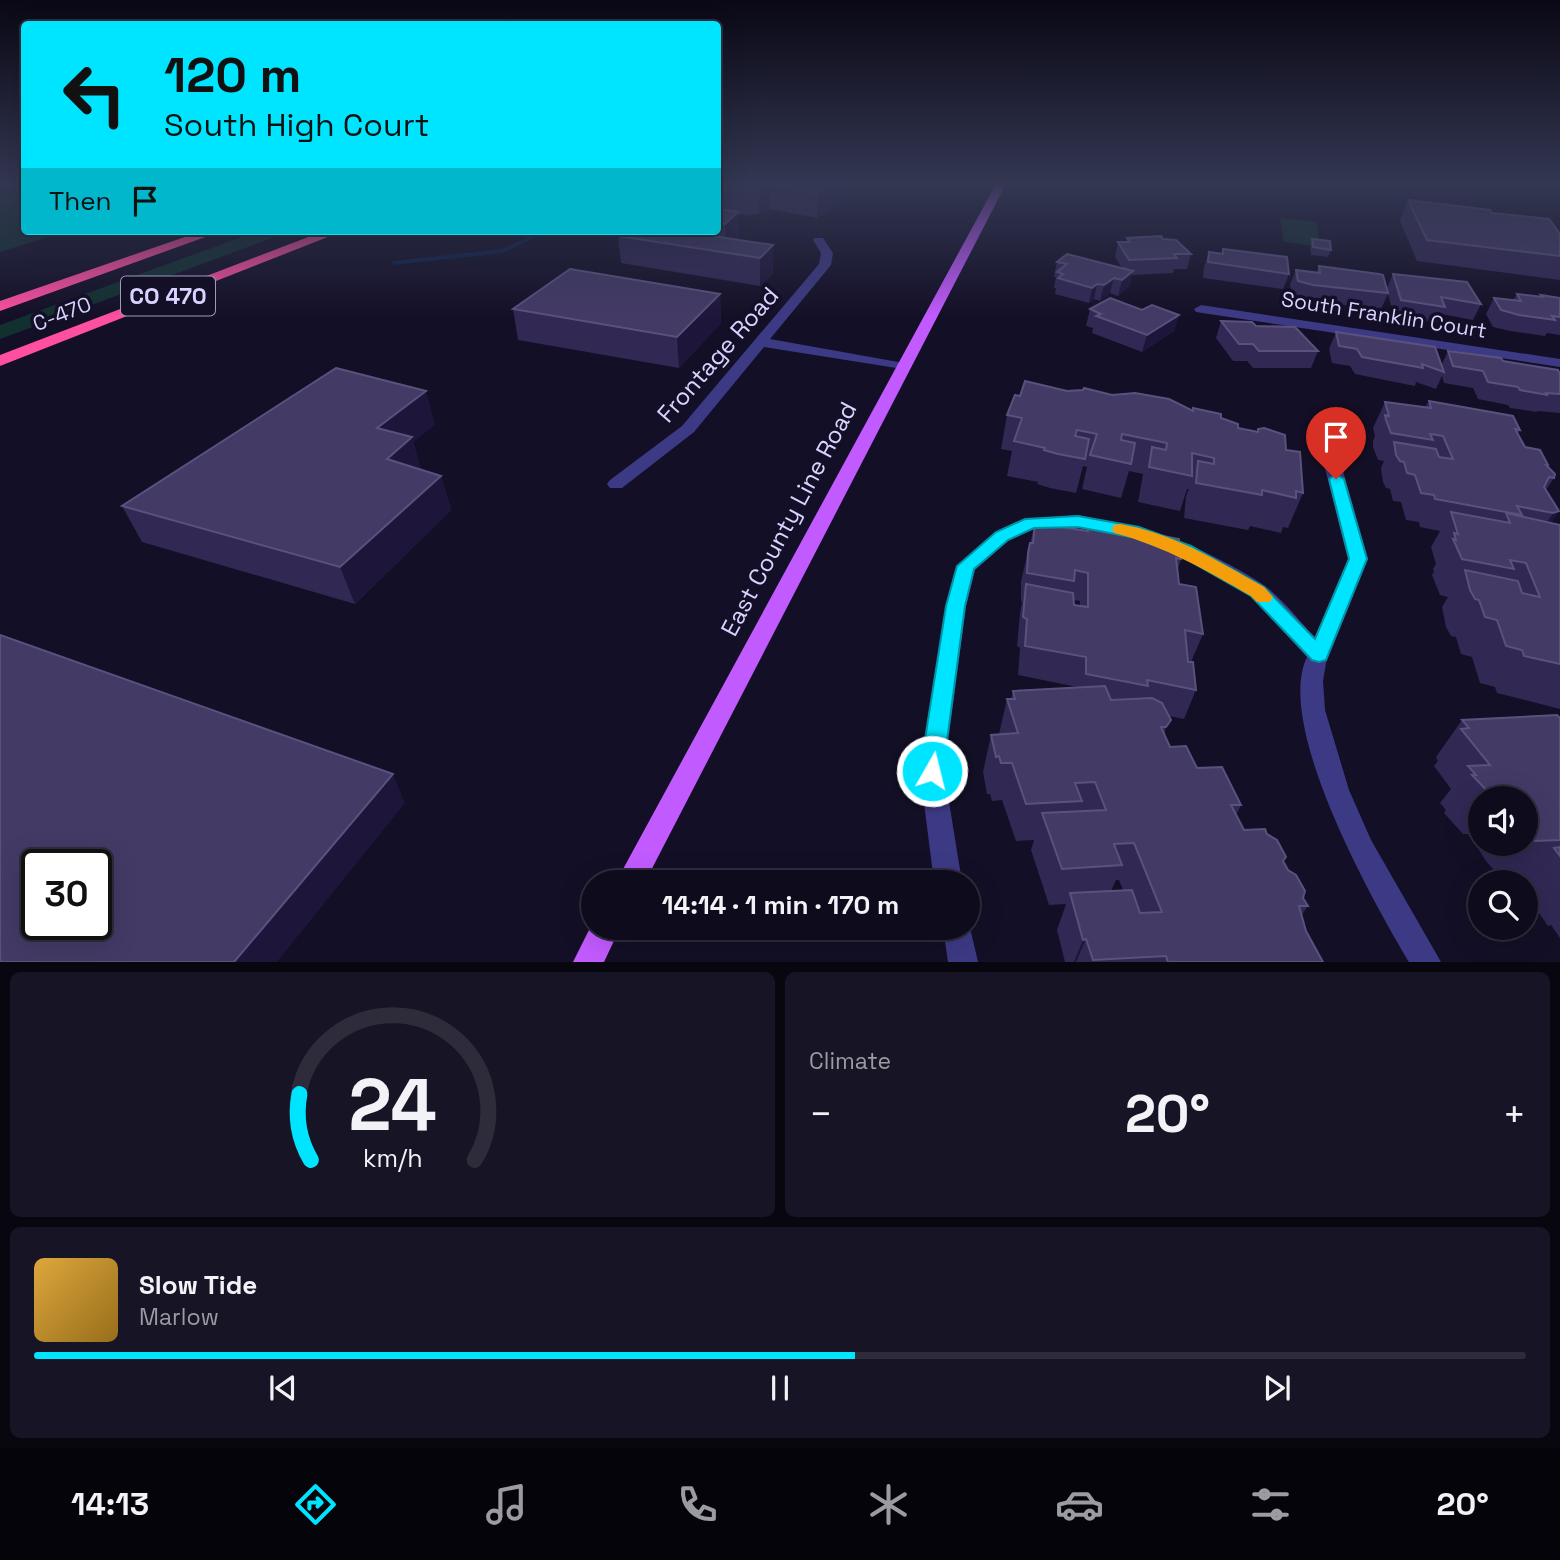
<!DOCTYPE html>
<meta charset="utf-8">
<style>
:root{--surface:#0e0b1c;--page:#171425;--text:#f1f3f6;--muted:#9b9ba3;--line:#2e2b3b;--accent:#00e5ff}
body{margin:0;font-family:"Space Grotesk",sans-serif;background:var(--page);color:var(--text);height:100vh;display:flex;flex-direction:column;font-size:26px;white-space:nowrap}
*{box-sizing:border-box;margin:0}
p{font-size:23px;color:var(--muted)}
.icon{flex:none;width:38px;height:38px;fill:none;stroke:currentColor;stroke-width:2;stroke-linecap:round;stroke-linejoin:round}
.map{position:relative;height:962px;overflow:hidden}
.details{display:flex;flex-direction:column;gap:10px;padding:10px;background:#08060f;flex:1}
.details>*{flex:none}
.hud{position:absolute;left:21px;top:21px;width:700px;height:214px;border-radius:7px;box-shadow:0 7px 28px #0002,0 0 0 2px var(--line);background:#00e5ff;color:#111;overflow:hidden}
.fabs{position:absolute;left:1468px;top:786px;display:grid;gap:14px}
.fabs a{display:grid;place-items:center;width:70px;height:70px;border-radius:50%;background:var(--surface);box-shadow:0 7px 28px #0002,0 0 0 2px var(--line);font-size:35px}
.speed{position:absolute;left:21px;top:849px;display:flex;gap:14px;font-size:35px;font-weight:700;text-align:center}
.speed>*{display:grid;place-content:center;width:91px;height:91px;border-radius:50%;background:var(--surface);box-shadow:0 7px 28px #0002,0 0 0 2px var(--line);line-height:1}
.speed .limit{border:4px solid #111;border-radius:10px;background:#fff;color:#111}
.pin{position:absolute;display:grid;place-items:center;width:60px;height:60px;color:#fff;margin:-72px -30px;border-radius:50% 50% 50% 0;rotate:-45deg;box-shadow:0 0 7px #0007}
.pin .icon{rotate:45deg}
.me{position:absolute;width:77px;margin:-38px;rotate:8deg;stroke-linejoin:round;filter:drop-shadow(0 0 5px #0008)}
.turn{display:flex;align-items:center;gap:24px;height:147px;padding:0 28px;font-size:32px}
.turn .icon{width:91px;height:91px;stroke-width:2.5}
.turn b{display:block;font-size:49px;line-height:60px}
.then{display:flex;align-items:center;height:66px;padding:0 28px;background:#0003;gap:14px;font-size:26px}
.big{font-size:52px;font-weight:700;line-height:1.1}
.details .card{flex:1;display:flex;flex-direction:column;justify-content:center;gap:10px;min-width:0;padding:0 24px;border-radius:10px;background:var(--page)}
.details .dial{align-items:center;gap:0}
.dial svg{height:182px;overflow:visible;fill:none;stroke:var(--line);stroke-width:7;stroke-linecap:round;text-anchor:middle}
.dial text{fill:var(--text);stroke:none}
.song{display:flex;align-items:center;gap:21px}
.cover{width:84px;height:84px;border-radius:10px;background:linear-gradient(135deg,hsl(40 70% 55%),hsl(40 70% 35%))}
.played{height:7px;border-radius:4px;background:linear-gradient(90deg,var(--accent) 55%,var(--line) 55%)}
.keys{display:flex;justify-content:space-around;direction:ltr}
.heat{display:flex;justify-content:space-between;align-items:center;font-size:38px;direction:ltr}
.details .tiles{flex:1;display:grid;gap:10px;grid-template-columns:1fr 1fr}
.card:last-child{grid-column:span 2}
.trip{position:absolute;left:581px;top:870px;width:399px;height:70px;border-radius:35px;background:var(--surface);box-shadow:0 7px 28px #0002,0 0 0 2px var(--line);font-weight:700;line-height:70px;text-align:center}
.tabs{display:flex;height:112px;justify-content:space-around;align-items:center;background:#06040b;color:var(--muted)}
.tabs .icon{width:49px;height:49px}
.tabs .on{color:var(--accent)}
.tabs b{font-size:32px;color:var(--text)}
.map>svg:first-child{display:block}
.green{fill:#12302f}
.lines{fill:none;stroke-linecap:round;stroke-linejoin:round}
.stream{fill:#0c2248;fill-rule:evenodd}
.minor{fill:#3d3a85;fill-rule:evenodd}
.major{fill:#c25bff;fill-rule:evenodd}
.highway{fill:#ff4fa3;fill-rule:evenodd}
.wall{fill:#312854;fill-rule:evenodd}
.shaded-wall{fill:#1d163a}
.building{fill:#433a66;stroke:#5a527e;stroke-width:2;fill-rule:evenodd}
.route{fill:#00e5ff;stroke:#0095a6;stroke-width:2}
.slow{fill:#f59e0b}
.labels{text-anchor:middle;stroke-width:7;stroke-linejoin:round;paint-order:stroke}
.far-street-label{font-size:21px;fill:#d9d4ff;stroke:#130f26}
.shield{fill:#130f26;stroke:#9e99be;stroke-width:2}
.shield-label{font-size:23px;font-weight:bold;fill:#d9d4ff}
.street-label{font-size:24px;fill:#d9d4ff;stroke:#130f26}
</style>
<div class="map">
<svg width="1560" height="962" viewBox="0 0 1560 962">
<rect width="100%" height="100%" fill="#130f26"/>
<g class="green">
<path d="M11,190l13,5v36h43l-67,21v-61z"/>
<path d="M1280,218l36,4 5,25 -37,-5z"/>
<path d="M258,231h33l-291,108v-14z"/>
</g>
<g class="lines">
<path class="stream" d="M541,231h8l-46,22 -109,12 -3,-2 3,-2 108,-12z"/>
<g class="minor">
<path d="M815,238h8l10,15 -2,12 -61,74 134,24 7,4 -2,3 -145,-23 -70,85 -72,56h-12l-3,-4 3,-4 72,-54 137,-162 2,-11 -8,-13z"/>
<path d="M1201,305l359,54v8l-364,-55 -2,-3z"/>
<path d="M1322,420l8,5 38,134 -42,104 -3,18 2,29 24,80 22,50 70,122h-32c-37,-62 -135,-237 -102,-305l-56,-61 -73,-41 -27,-11 -3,-4 3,-4c19,-5 97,37 114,50 19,14 34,35 50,51l33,-78 -34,-134z"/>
<path d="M1078,515l37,8 2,4 -9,6 -30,-6 -44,2 -25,11 -34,30 -9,36 -22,165 18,111h-28l-14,-111 26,-165 10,-39 39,-35 29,-13z"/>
<path d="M968,919l10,43h-30l-5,-34h25z"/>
</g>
<g class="major">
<path d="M996,184h10l-361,698h-29z"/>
<path d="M593,922v6h27l-16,34h-31z"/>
</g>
<g class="highway">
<path d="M202,231h20l-222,80v-10z"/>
<path d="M324,231h19l-343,135v-11z"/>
</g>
</g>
<g class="wall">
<path d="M718,184h133l-1,10 -33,24 -47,-9 -11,5 -21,1 1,23 -2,2 36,5v28l-13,13 -139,-23 -3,-27 7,-5h93z"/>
<path d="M1408,200l84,13 68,21v46l-143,-19 -17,-40z"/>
<path d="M1127,238l36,1 28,15 -4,15h-13l-1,4 -41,2 -3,11 -11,10 -8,-3 -10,8 -6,-2 -5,4 -34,-9 1,-6h-2l2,-11h-2l3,-15 65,6 -7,-11 3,-15h8z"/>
<path d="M1312,239l19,11 -3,7 -17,-2 -1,-9z"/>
<path d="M1223,249l66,25 -6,15 -80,-11 1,-11 5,-15 12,2z"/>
<path d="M1319,266l68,22 6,-14 88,30 -8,16 -32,-6 -4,9 -43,-7 -6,-22 -7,15 -74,-8 -15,-4 -2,-12 6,-15 20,3z"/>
<path d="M720,294l1,29 -42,45 -161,-28 -5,-31z"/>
<path d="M1517,294l23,3 1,-2 19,3v37l-13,-2 -2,3 -35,-5 -17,-4 -7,-13 8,-16 19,2z"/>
<path d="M1090,309l52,1 37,5 -5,16 -32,21 -50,-19 1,-5 -7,-2z"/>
<path d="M1221,321l35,5 62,25 -7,17h-58l-6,-7h-14l-17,-23z"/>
<path d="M1336,332l106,32 6,-13 55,10 57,13v39l-22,-2 -1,1 -27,-4 -2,-3 -30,-6 -5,-11 -29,-5 -2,-7 -6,13 -20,-7 -1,4 -60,-12 -5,-8 -18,-3 -3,-14z"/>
<path d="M1067,391l45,4 80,16 1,-3 28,10 17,10 19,4 1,-3 28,21 17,43 -15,35 -5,-1 -2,6 -31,-7 -2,4 -64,-12 2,-22 3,-7h-2l-7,22 -42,-9 5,-28 -14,-3 -8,27 -39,-9 5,-22 -4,-1 -7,27 -26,-5 -13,-4 1,-2 -31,-6 5,-25 -11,-2 6,-34 13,-19z"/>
<path d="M1429,401l91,29 -2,4 7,13 23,18 -1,1 7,12 -8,12 13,21 -8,12 9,2v184l-63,-16 -2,-6 -15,-4 -8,-26 -11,-3 -5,-17 -5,-1 -5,-9 -4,-20 6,-10 -8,-2 -8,-20 2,-3 -1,-3 3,-5 -5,-17 9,-16 -20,-4 -1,-5 -13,-2 -5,-18 -8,-1 -3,-12 -4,-1 -3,-6 -2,-14 3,-7 -6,-1 -5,-13v-6l2,-5 -2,-8 12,-26 40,5z"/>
<path d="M435,424l-22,18 8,28 20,6 10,34 -96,94 -213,-62 -20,-36z"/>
<path d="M1088,520l49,11 44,28 -3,10 1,15 24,50 -12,28 5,28 -12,29 -15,-3 -5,19 6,12 71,58 -5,10 8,15 23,4 16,27 25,45 -7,10 5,15 17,31h-258l-8,-32 9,-26 -17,1 -18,-55 3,-10 -18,1 -14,-41 -10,1 -2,-7h-3l-4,-22 8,-37 8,-1 8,-35h4l2,-8 64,-4 -59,-12 2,-27 -3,-2 3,-33 2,-11 -1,-1v-20l14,-58 50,8zM1073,600l7,1v5l-6,-1zM1116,880h3l4,10 -12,1z"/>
<path d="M1560,718v220l-9,-13 -3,1 -22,-32v-12h-4l5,-5 -26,1 -15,-17 -17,-27h-6l-19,-21 2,-3 -6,-7 11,-14 -17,-23 4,-5 -2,-4 26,-37zM1480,798h46v46h-46z"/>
</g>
<g class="shaded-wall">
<path d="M769,184l1,25 -11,5v-25z"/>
<path d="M831,184h20l-1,10 -33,24 1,-25z"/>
<path d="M738,212l1,26 -13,13 -1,-27z"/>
<path d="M773,245v28l-13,13v-28z"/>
<path d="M1133,271l-4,15 -11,10 4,-16z"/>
<path d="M1114,278l-4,15 -10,8 4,-16z"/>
<path d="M1097,284l-3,15 -5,4 3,-15z"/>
<path d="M720,294l1,29 -42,45 -2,-31z"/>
<path d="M1179,315l-5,16 -32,21 5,-17z"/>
<path d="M426,391l9,33 -22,18 9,29 -24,23 -21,-66z"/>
<path d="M441,476l10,34 -96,94 -15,-37z"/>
<path d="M1559,511l-18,28 -6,2 18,-28z"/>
<path d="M393,774l12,29 -128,159h-43z"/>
<path d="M1086,939l-10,23h-2l9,-22z"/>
</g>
<g class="building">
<path d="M718,184h113l-13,9 -49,-9 -10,5 -41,1z"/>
<path d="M1408,200l82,10 2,3 57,6 11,15v22l-133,-16z"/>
<path d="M718,209l20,3 -13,12 -7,-1z"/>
<path d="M625,231h54l94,14 -13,13 -142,-22z"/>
<path d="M1161,236l2,3 13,1 15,14h-17l3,4 -48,2 -11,-18h12l-3,-4z"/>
<path d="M1312,239l18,2 1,9 -18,-3z"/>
<path d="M1223,249l64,8 2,17 -81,-12 1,-10 14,2z"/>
<path d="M1067,254l66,17 -11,9 -8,-2 -10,7 -7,-1 -5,4 -34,-10 5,-4 -6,-2 10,-8 -10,-2z"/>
<path d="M1319,266l60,8 4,1 5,18 -75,-8 -15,-4 -2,-11 24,3z"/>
<path d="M570,269l150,25 -43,43 -164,-28z"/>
<path d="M1393,274l74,8 14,22 -40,-7 4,10 -44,-7z"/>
<path d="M1517,294l26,3 -2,-2 19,3v19l-8,-1 3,4 -36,-5 -18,-5 -7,-12 27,3z"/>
<path d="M1110,298l32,12 10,-5 27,10 -32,20 -51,-19 5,-2 -11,-5z"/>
<path d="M1221,321l31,1 4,4 39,1 23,24h-59l-6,-7h-14z"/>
<path d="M1336,332l99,15 9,25 -22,-8 1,4 -61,-11 -5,-8 -18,-3z"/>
<path d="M1448,351l53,7 2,3 55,9 2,4v20l-14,-1 1,2 -27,-5 -2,-3 -30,-5 -5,-11 -30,-5z"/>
<path d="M336,368l90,23 -49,37 35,9 -25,22 54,17 -101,91 -218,-61z"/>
<path d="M1025,381l42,10 16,-1 1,-2 28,7 23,-2 34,6 24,12v-3l28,6v4l17,6v4l20,4v-3l6,-1 21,7 1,15 14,2 3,41 -7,-2v7l-34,-8v5l-66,-12 2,-22 16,3v-6l-22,-5v23l-43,-9 3,-20 14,3 1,-7 -45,-9 -1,6 14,3 -4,21 -41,-9 7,-21 -20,-4 -2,6 14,3 -4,20 -27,-5 -14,-4 1,-2 -31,-7 8,-23 -15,-3 8,-20 5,1z"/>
<path d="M1429,401l84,15 7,14 -5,-1 10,18 15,3 8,15h-2l9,9 -1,4 -5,-1 -5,10 15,24 -6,2 -36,-7 5,9 -87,-16 -1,-4 -13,-2 -6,-18 -8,-2 -3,-11 -4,-1 -4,-6 -2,-13 42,7 3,8 14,2 -10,-23 -13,-2 3,6 -42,-7 -5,-13 -1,-5 4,1 -4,-14 46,6z"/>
<path d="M1451,512l59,11 -4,-10 54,12v139l-36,-8 -2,-6 -16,-4 -9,-26 -12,-3 -6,-17 -4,-1 -5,-9 -5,-20 53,11 4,12 18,4 -14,-34 -16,-3 4,9 -52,-10 -9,-20 3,1 -2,-7 4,1z"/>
<path d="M1088,520l48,8 1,3 42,8 2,20 -5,-1 3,26 17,3 7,47 -18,-4 3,32h5l3,28 -49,-10 1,6 -62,-12v-17l-61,-11 2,-27 -4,-2 3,-33 47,9 1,12 14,2v-34l-13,-3 -1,11 -47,-8 1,-20 2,-10h3l2,-20 53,8z"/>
<path d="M0,635l393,139 -159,188h-234zM37,864h59v60h-59z"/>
<path d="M1105,686l6,14 41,-2 10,5 9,17 -5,7h-5l9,20 16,-1 11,22 25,-1 19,38h-10l13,25 21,-1 2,5 10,6 9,17 -3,4 5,9 8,5 9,16 -2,7 5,8h-9l7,25 17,31h-155l-2,-6 -73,4 -7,-21 -3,1 -13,-47 62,-3 8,23 22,-1 -28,-69 -20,1 8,21 -60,4 -20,-56 64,-3 -11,-28 -20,1 7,18 -56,3 -14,-41h-11l-2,-7 -3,1 -5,-22 27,-2 -11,-34h8l-2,-8z"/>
<path d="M1557,715l3,3v122l-26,1 -8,-8v-35l-33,-1 -21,-22h4l-8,-9 22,-1 -29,-36 8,-1 -7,-8z"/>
<path d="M1560,847v9l-6,-8z"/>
</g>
<linearGradient id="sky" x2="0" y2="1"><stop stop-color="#0a0815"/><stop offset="0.58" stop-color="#333752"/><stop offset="1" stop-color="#333752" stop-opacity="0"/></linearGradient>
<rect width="1560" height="318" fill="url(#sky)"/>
<path class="route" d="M1336,474l8,5 23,80 -41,101 -7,2 -7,-2 -61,-64 -72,-41 -43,-17 -58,-11 -44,1 -26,12 -34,29 -9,37 -22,165 -3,7 -8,2 -8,-2 -4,-7 26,-165 11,-40 39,-34 29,-13 53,-3 61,11 52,19 73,41 51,52 34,-80 -20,-80z"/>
<path class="slow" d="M1120,524c53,9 98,37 144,63l9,10 -3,5h-13l-6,-6c-45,-26 -87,-50 -137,-63l-2,-4 2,-4z"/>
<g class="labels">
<g class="far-street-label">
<text transform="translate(62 314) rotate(-21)" y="7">C-470</text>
<text transform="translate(1384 315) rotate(9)" y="7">South Franklin Court</text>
</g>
<rect class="shield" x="121" y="276.5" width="94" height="39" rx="5"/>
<g class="shield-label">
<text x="168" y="304">CO 470</text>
</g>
<g class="street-label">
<text transform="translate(718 355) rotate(-49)" y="8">Frontage Road</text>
<text transform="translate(789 519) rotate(-62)" y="8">East County Line Road</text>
</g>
</g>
</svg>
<div class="fabs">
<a><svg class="icon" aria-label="sound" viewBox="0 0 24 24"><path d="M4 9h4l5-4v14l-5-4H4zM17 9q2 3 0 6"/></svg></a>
<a><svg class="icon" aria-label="search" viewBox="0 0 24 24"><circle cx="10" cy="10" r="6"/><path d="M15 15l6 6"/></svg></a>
</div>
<div class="speed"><div class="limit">30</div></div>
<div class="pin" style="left:1336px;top:479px;background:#d93025"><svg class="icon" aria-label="arrive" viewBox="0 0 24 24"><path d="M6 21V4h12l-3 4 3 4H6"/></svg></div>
<svg class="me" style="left:932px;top:771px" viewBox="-20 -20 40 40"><circle r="17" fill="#00e5ff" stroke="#fff" stroke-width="3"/><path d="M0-11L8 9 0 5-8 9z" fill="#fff"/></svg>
<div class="trip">14:14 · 1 min · 170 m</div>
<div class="hud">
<div class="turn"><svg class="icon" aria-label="left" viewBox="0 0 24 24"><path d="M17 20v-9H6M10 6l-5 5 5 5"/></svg><div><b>120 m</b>South High Court</div></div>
<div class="then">Then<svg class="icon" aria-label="arrive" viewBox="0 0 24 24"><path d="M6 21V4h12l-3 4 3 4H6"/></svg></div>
</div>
</div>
<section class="details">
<div class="tiles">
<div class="card dial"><svg viewBox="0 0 100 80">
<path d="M14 69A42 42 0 1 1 86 69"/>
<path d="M14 69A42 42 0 0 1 9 40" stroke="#00e5ff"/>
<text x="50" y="56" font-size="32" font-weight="700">24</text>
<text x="50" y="72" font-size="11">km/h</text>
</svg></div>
<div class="card"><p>Climate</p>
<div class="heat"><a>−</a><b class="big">20°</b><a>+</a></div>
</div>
<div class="card">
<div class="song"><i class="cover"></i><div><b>Slow Tide</b><p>Marlow</p></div></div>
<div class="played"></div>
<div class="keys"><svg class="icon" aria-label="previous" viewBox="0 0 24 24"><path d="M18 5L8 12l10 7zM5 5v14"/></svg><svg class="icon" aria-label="pause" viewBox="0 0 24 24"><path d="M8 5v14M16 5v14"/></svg><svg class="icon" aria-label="next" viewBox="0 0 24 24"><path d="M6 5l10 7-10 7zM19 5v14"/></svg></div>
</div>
</div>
</section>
<nav class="tabs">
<b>14:13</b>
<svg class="icon on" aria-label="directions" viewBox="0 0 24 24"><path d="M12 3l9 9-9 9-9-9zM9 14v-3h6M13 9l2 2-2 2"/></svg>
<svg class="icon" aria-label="music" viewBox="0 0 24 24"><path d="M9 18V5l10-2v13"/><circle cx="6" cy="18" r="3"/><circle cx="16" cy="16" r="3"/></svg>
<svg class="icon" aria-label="phone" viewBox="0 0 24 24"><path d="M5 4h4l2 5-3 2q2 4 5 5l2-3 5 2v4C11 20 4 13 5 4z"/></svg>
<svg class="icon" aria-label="climate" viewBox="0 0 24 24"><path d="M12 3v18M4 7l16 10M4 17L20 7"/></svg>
<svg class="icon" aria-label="car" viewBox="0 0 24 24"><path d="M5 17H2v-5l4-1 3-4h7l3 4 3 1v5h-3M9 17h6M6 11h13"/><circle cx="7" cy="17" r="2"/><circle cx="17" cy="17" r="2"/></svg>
<svg class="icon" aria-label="filters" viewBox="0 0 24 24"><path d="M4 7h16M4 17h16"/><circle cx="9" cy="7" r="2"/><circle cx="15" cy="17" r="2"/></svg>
<b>20°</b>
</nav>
